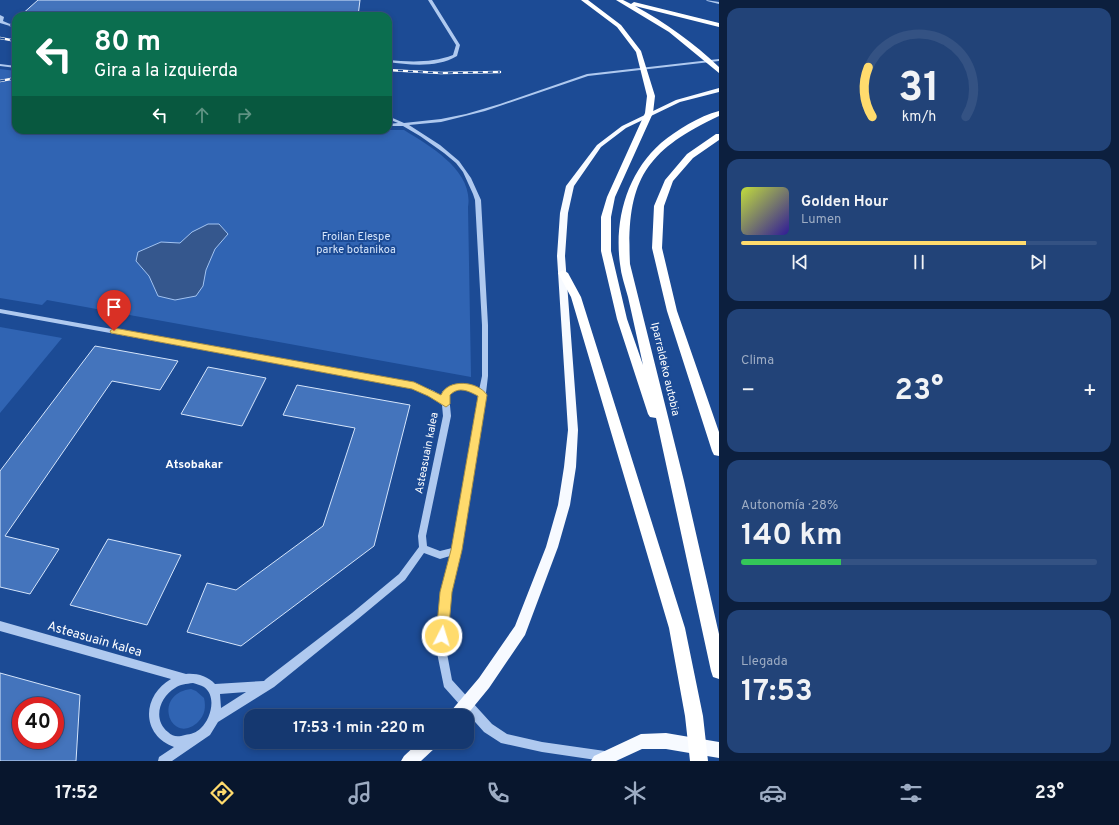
<!DOCTYPE html>
<html lang="es">
<meta charset="utf-8">
<style>
:root{--surface:#153870;--page:#224378;--text:#f1f3f6;--muted:#9dacc3;--line:#345283;--accent:#ffdb6d}
body{margin:0;font-family:Overpass,sans-serif;background:var(--page);color:var(--text);height:100vh;display:flex;flex-direction:column;font-size:15px;white-space:nowrap}
*{box-sizing:border-box;margin:0}
p{font-size:13px;color:var(--muted)}
.icon{flex:none;width:22px;height:22px;fill:none;stroke:currentColor;stroke-width:2;stroke-linecap:round;stroke-linejoin:round}
.map{position:relative;flex:1;overflow:hidden}
.side{display:flex;flex-direction:column;gap:8px;padding:8px;background:#0c1f3e;width:400px}
.side>*{flex:none}
.banner{position:absolute;left:12px;top:12px;width:380px;height:122px;border-radius:12px;box-shadow:0 2px 6px #0003,0 0 0 1px var(--line);background:#0b6e4f;color:#fff;overflow:hidden}
.speed{position:absolute;left:12px;top:697px;display:flex;gap:8px;font-size:20px;font-weight:700;text-align:center}
.speed>*{display:grid;place-content:center;width:52px;height:52px;border-radius:50%;background:var(--surface);box-shadow:0 2px 6px #0003,0 0 0 1px var(--line);line-height:1}
.speed .limit{border:6px solid #d22;background:#fff;color:#111}
.pin{position:absolute;display:grid;place-items:center;width:34px;height:34px;color:#fff;margin:-41px -17px;border-radius:50% 50% 50% 0;rotate:-45deg;box-shadow:0 0 4px #0007}
.pin .icon{rotate:45deg}
.me{position:absolute;width:44px;margin:-22px;rotate:5deg;stroke-linejoin:round;filter:drop-shadow(0 0 3px #0008)}
.turn{display:flex;align-items:center;gap:14px;height:84px;padding:0 16px;font-size:18px}
.turn .icon{width:52px;height:52px;stroke-width:2.5}
.turn b{display:block;font-size:28px;line-height:34px}
.lanes{display:flex;align-items:center;height:38px;padding:0 16px;background:#0003;justify-content:center;gap:20px;direction:ltr}
.lanes .off{opacity:.35}
.big{font-size:30px;font-weight:700;line-height:1.1}
.side .tile{flex:1;display:flex;flex-direction:column;justify-content:center;gap:6px;min-width:0;padding:0 14px;border-radius:12px;background:var(--page)}
.side .dial{align-items:center;gap:0}
.dial svg{height:104px;overflow:visible;fill:none;stroke:var(--line);stroke-width:7;stroke-linecap:round;text-anchor:middle}
.dial text{fill:var(--text);stroke:none}
.song{display:flex;align-items:center;gap:12px}
.cover{width:48px;height:48px;border-radius:6px;background:linear-gradient(135deg,hsl(70 70% 55%),hsl(250 70% 35%))}
.played{height:4px;border-radius:2px;background:linear-gradient(90deg,var(--accent) 80%,var(--line) 80%)}
.keys{display:flex;justify-content:space-around;direction:ltr}
.heat{display:flex;justify-content:space-between;align-items:center;font-size:22px;direction:ltr}
.charge{height:6px;border-radius:3px;background:linear-gradient(90deg,#34c759 28%,var(--line) 0)}
.trip{position:absolute;left:244px;top:709px;width:230px;height:40px;border-radius:12px;background:var(--surface);box-shadow:0 2px 6px #0003,0 0 0 1px var(--line);font-weight:700;line-height:40px;text-align:center}
.tabs{display:flex;height:64px;justify-content:space-around;align-items:center;background:#08162d;color:var(--muted)}
.tabs .icon{width:28px;height:28px}
.tabs .on{color:var(--accent)}
.tabs b{font-size:18px;color:var(--text)}
main{display:flex;flex:1;min-height:0}
.map>svg:first-child{display:block}
.green{fill:#3064b3}
.water{fill:#35578d;stroke:#a2c3f1}
.building{fill:#4474bc;stroke:#d5e5fb;fill-rule:evenodd}
.lines{fill:none;stroke-linecap:round;stroke-linejoin:round}
.minor-tunnel{stroke:#3e66a5;stroke-width:3.5;stroke-dasharray:3.5 2;stroke-linecap:butt}
.minor{fill:#afc9ef;fill-rule:evenodd}
.major{fill:#f7faff;fill-rule:evenodd}
.highway{fill:#fff;fill-rule:evenodd}
.rail-casing{stroke:#fff;stroke-width:2.5}
.rail{stroke:#1c4b95;stroke-width:1.5;stroke-dasharray:5;stroke-linecap:butt}
.route{fill:#ffdb6d;stroke:#a68e47}
.labels{text-anchor:middle;stroke-width:4;stroke-linejoin:round;paint-order:stroke}
.park-label{font-size:11px;fill:#d5e5fb;stroke:#1c4b95}
.street-label{font-size:11px;fill:#fff;stroke:#1c4b95}
.neighbourhood-label{font-size:12px;font-weight:bold;fill:#fff;stroke:#1c4b95}
.near-street-label{font-size:13px;fill:#fff;stroke:#1c4b95}
</style>
<main>
<div class="map">
<svg width="719" height="761" viewBox="0 0 719 761">
<rect width="100%" height="100%" fill="#1c4b95"/>
<g class="green">
<path d="M0,69l16,2v59h388c26,16 70,41 64,77l3,170 -424,-77 -5,5 -42,-7z"/>
<path d="M0,327l62,11 -62,75z"/>
<path d="M191,689l5,2 8,7c2,9 1,17 -6,24 -27,25 -47,-28 -7,-33z"/>
</g>
<path class="water" d="M208,224h11l9,10 -13,15 -9,21 -3,16 -7,10 -21,4 -17,-4 -9,-20 -13,-15 2,-9 23,-10 19,1 12,-11z"/>
<g class="building">
<path d="M38,0h322l-2,16h-338z"/>
<path d="M95,346l83,15 -18,29 -48,-9 -107,155 54,13 -29,45 -30,-7v-116z"/>
<path d="M208,367l58,11 -24,48 -61,-12z"/>
<path d="M297,385l113,20 -36,141 -133,100 -54,-14 20,-49 29,7 87,-64 32,-98 -72,-13z"/>
<path d="M108,539l73,16 -34,70 -77,-20z"/>
<path d="M0,673l80,22 -4,66h-76zM21,706h34v34h-34z"/>
</g>
<g class="lines">
<path class="minor-tunnel" d="M9,25l7,1"/>
<g class="minor">
<path d="M428,0h4l28,45 -3,11c-20,12 -47,9 -69,6v-2c22,2 44,3 65,-5l3,-10z"/>
<path d="M706,0l13,2v2l-12,-3z"/>
<path d="M0,15l4,2 -1,4 7,3v2l-10,-3z"/>
<path d="M719,59v2l-131,15 -103,35 -44,11 -32,3 31,20 19,16 12,17 10,22 7,125v51l-2,17 1,2 -2,2 -25,153 -9,42 -5,56 6,32 40,44 15,10 35,8 63,9 4,1 1,4 -1,4 -6,1 -61,-9 -41,-9 -17,-11 -40,-45 -8,-39 5,-56 9,-36 -10,3 -16,-6 -19,27 -47,39 -84,68 -56,35 -8,13 -38,26h-14l1,-4 15,-10c-23,-8 -32,-32 -19,-53 4,-6 9,-11 16,-15l-171,-48v-10l186,53c10,-1 22,2 29,10l49,-3 2,-2 86,-66 47,-39 20,-27 -1,-11 25,-120 -1,-11 -14,-10 -15,-7 -413,-75v-4l414,74 20,8 8,6v-5c12,-10 24,-9 37,-2l3,-14v-51l-7,-125 -2,-6 -10,-22 -7,-9 -12,-10 -24,-17 -17,-10h-15v-2l10,-1 -10,-4v-3l16,7 37,-4 25,-5 34,-10 87,-30zM456,390h11l11,6 -26,152 -12,3 -13,-5 -1,-10 25,-120 -2,-21zM193,683c3,1 8,2 11,4 13,9 7,32 -3,41 -5,5 -10,6 -16,7 -7,2 -12,2 -17,-3 -16,-13 -8,-35 7,-44 5,-4 11,-4 18,-5zM246,692l-25,16 -1,-14z"/>
<path d="M0,64l16,2v2l-16,-2z"/>
</g>
<g class="major">
<path d="M719,88v4l-39,10 -54,26 -25,19 -27,39 -6,27 -3,43 13,174 -2,37 -6,38 -12,42 -33,88 -36,53 -23,28h-17l2,-5 28,-33 36,-52 31,-79 12,-42 6,-38 4,-37 -11,-174 3,-43 6,-27 31,-41 25,-19 54,-26z"/>
<path d="M666,733l53,9v16l-53,-9h-24l-26,12h-25l3,-5 47,-22z"/>
<path d="M419,742h20l-3,5 -15,14h-20l3,-5z"/>
</g>
<g class="highway">
<path d="M581,0h7l33,25 20,26 14,45 -2,17 -38,84 -4,20v34l16,68 16,46c-5,-23 -10,-46 -15,-68 -3,-11 -7,-22 -8,-33 -6,-44 7,-91 41,-121 16,-13 38,-27 58,-32v5c-75,35 -93,66 -89,148l54,217 35,153v45l-6,-2 -2,-6 -55,-253 -6,-1 -2,-3 -31,-95 -16,-68v-34l6,-20 38,-84 2,-17 -11,-44 -19,-25z"/>
<path d="M616,0h7l8,4 3,-2 85,21v4l-84,-21c31,17 59,37 84,61v6l-50,-41z"/>
<path d="M716,134h3v6l-26,18 -20,23 -9,25 -2,42 15,63 42,121v24l-5,-1 -2,-4 -45,-140 -15,-63 2,-42 11,-26 22,-26z"/>
<path d="M563,270l5,3 13,24 104,331 18,88 5,45h-18l-5,-45 -16,-88 -98,-331 -13,-24z"/>
</g>
<g class="rail-casing">
<g id="rail">
<path d="M0,38l16,3"/>
<path d="M388,70l53,3 59,-1"/>
<path d="M0,81l16,-3"/>
</g>
</g>
<use href="#rail" class="rail"/>
</g>
<path class="route" d="M114,328l300,54 27,13c7,-17 37,-14 46,0l-25,155 -10,42 -4,44 -2,4 -4,2 -4,-2 -2,-4 4,-44 11,-42 27,-154c-10,-5 -19,-10 -28,-1v9l-4,3 -18,-11 -16,-7 -301,-56 -1,-2z"/>
<g class="labels">
<g class="park-label">
<text x="356" y="240">Froilan Elespe<tspan x="356" dy="13">parke botanikoa</tspan></text>
</g>
<g class="street-label">
<text transform="translate(666 369) rotate(77)" y="4">Iparraldeko autobia</text>
<text transform="translate(426 453) rotate(-79)" y="4">Asteasuain kalea</text>
</g>
<g class="neighbourhood-label">
<text x="194" y="468">Atsobakar</text>
</g>
<g class="near-street-label">
<text transform="translate(95 638) rotate(16)" y="5">Asteasuain kalea</text>
</g>
</g>
</svg>
<div class="speed"><div class="limit">40</div></div>
<div class="pin" style="left:114px;top:331px;background:#d93025"><svg class="icon" aria-label="arrive" viewBox="0 0 24 24"><path d="M6 21V4h12l-3 4 3 4H6"/></svg></div>
<svg class="me" style="left:442px;top:636px" viewBox="-20 -20 40 40"><circle r="17" fill="#ffdb6d" stroke="#fff" stroke-width="3"/><path d="M0-11L8 9 0 5-8 9z" fill="#fff"/></svg>
<div class="trip">17:53 · 1 min · 220 m</div>
<div class="banner">
<div class="turn"><svg class="icon" aria-label="left" viewBox="0 0 24 24"><path d="M17 20v-9H6M10 6l-5 5 5 5"/></svg><div><b>80 m</b>Gira a la izquierda</div></div>
<div class="lanes"><svg class="icon" aria-label="left" viewBox="0 0 24 24"><path d="M17 20v-9H6M10 6l-5 5 5 5"/></svg><svg class="icon off" aria-label="ahead" viewBox="0 0 24 24"><path d="M12 20V5M6 11l6-6 6 6"/></svg><svg class="icon off" aria-label="right" viewBox="0 0 24 24"><path d="M7 20v-9h11M14 6l5 5-5 5"/></svg></div>
</div>
</div>
<section class="side">
<div class="tile dial"><svg viewBox="0 0 100 80">
<path d="M14 69A42 42 0 1 1 86 69"/>
<path d="M14 69A42 42 0 0 1 11 31" stroke="#ffdb6d"/>
<text x="50" y="56" font-size="32" font-weight="700">31</text>
<text x="50" y="72" font-size="11">km/h</text>
</svg></div>
<div class="tile">
<div class="song"><i class="cover"></i><div><b>Golden Hour</b><p>Lumen</p></div></div>
<div class="played"></div>
<div class="keys"><svg class="icon" aria-label="previous" viewBox="0 0 24 24"><path d="M18 5L8 12l10 7zM5 5v14"/></svg><svg class="icon" aria-label="pause" viewBox="0 0 24 24"><path d="M8 5v14M16 5v14"/></svg><svg class="icon" aria-label="next" viewBox="0 0 24 24"><path d="M6 5l10 7-10 7zM19 5v14"/></svg></div>
</div>
<div class="tile"><p>Clima</p>
<div class="heat"><a>−</a><b class="big">23°</b><a>+</a></div>
</div>
<div class="tile"><p>Autonomía · 28%</p><b class="big">140 km</b><div class="charge"></div></div>
<div class="tile"><p>Llegada</p><b class="big">17:53</b></div>
</section>
</main>
<nav class="tabs">
<b>17:52</b>
<svg class="icon on" aria-label="directions" viewBox="0 0 24 24"><path d="M12 3l9 9-9 9-9-9zM9 14v-3h6M13 9l2 2-2 2"/></svg>
<svg class="icon" aria-label="music" viewBox="0 0 24 24"><path d="M9 18V5l10-2v13"/><circle cx="6" cy="18" r="3"/><circle cx="16" cy="16" r="3"/></svg>
<svg class="icon" aria-label="phone" viewBox="0 0 24 24"><path d="M5 4h4l2 5-3 2q2 4 5 5l2-3 5 2v4C11 20 4 13 5 4z"/></svg>
<svg class="icon" aria-label="climate" viewBox="0 0 24 24"><path d="M12 3v18M4 7l16 10M4 17L20 7"/></svg>
<svg class="icon" aria-label="car" viewBox="0 0 24 24"><path d="M5 17H2v-5l4-1 3-4h7l3 4 3 1v5h-3M9 17h6M6 11h13"/><circle cx="7" cy="17" r="2"/><circle cx="17" cy="17" r="2"/></svg>
<svg class="icon" aria-label="filters" viewBox="0 0 24 24"><path d="M4 7h16M4 17h16"/><circle cx="9" cy="7" r="2"/><circle cx="15" cy="17" r="2"/></svg>
<b>23°</b>
</nav>
